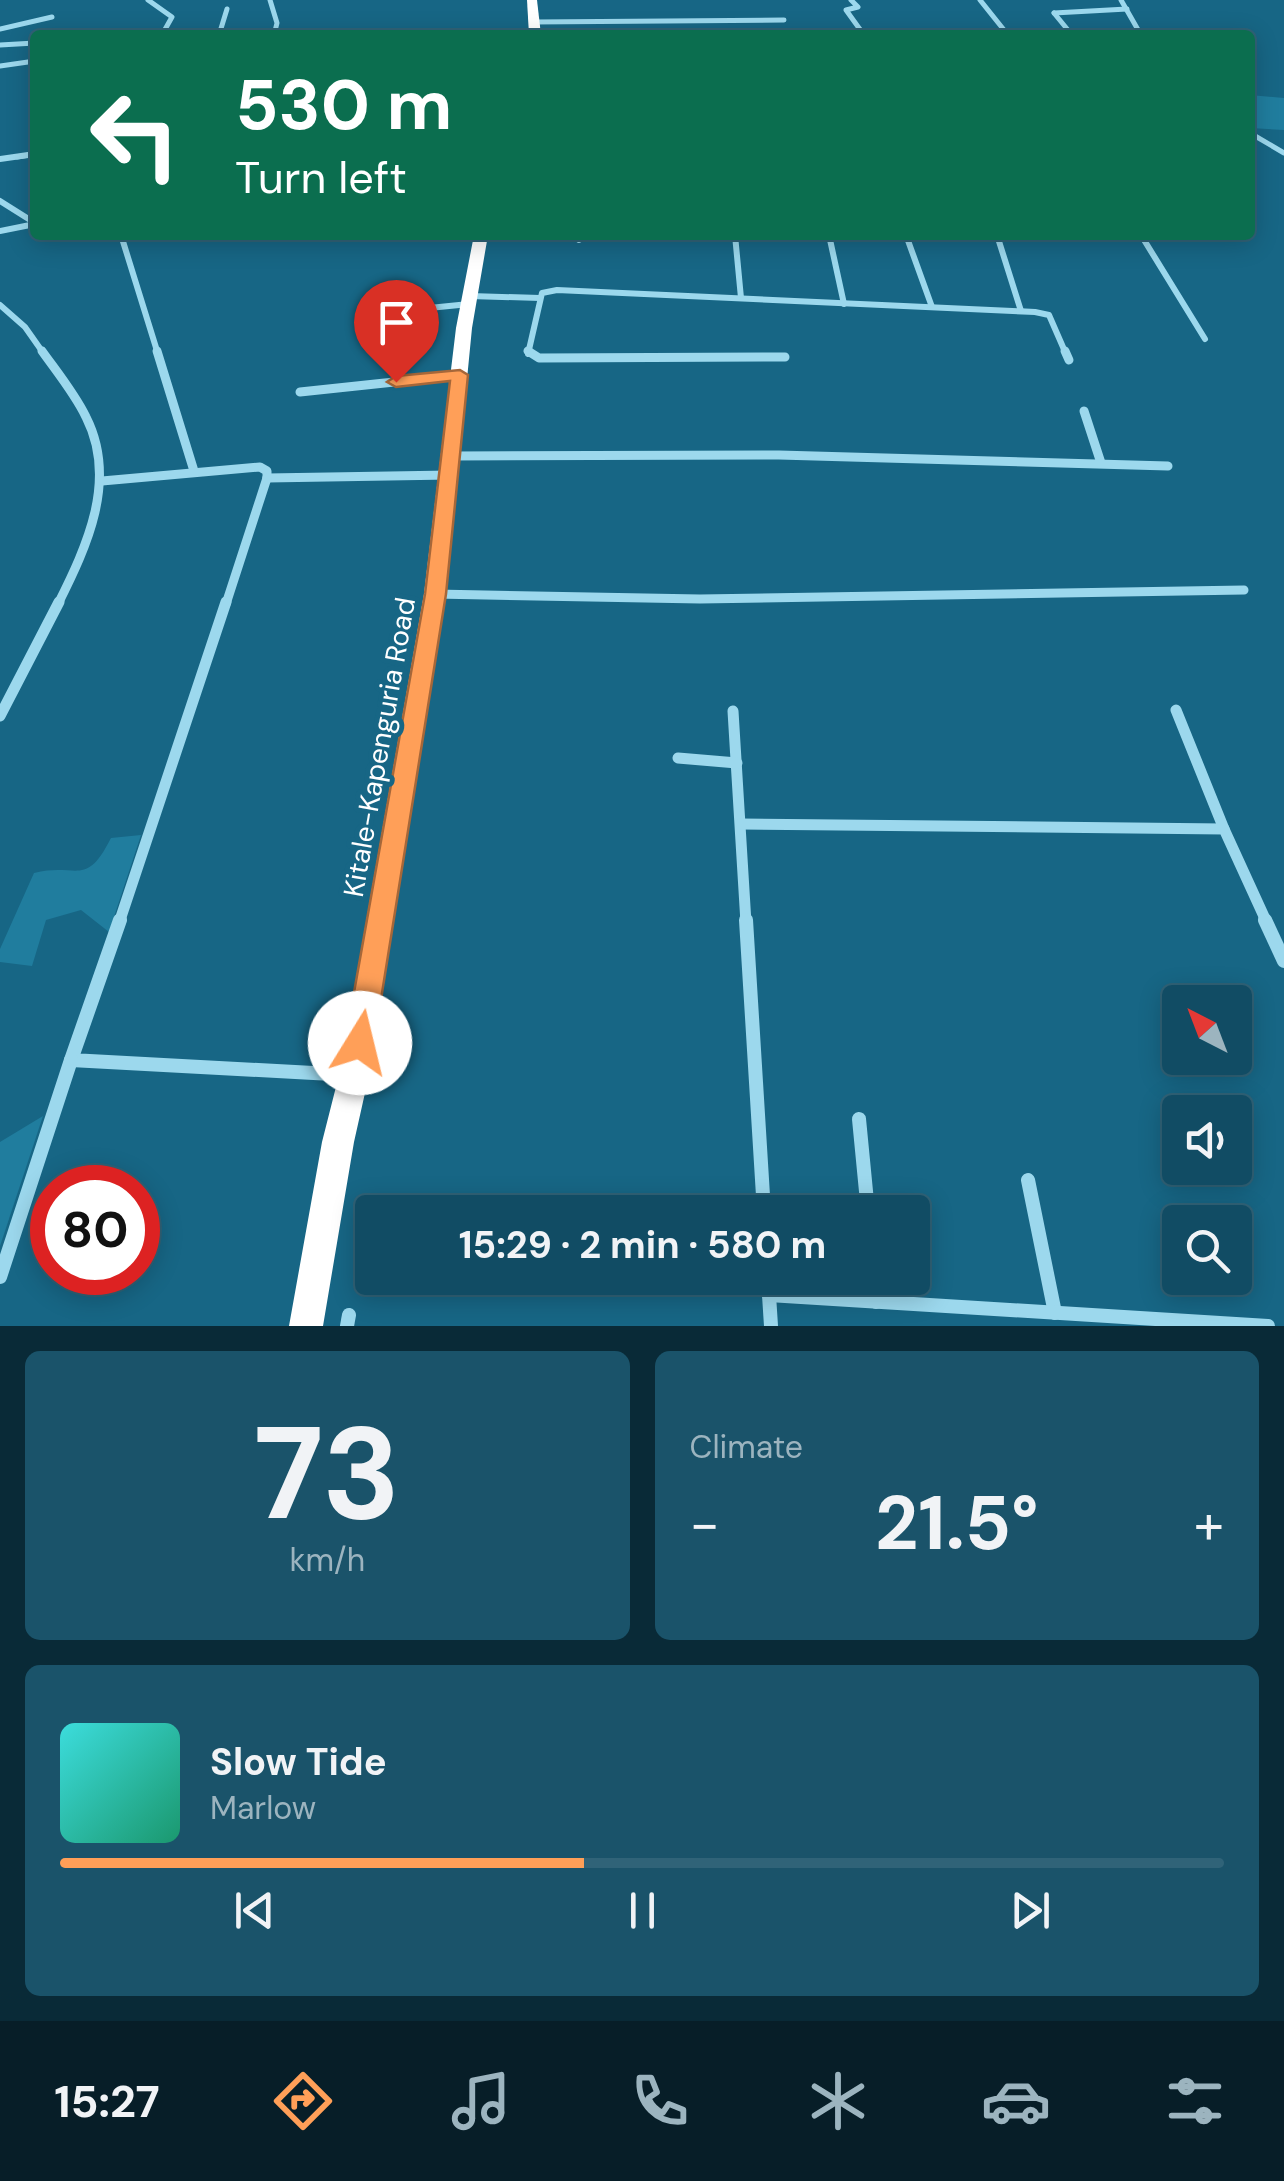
<!DOCTYPE html>
<meta charset="utf-8">
<style>
:root{--surface:#114c64;--page:#1a536a;--text:#f1f3f6;--muted:#9cb4bf;--line:#306378;--accent:#ff9f58}
body{margin:0;font-family:"DM Sans",sans-serif;background:var(--page);color:var(--text);height:100vh;display:flex;flex-direction:column;font-size:38px;white-space:nowrap}
*{box-sizing:border-box;margin:0}
p{font-size:32px;color:var(--muted)}
.icon{flex:none;width:55px;height:55px;fill:none;stroke:currentColor;stroke-width:2;stroke-linecap:round;stroke-linejoin:round}
.map{position:relative;height:1326px;overflow:hidden}
.details{display:flex;flex-direction:column;gap:25px;padding:25px;background:#092a37;flex:1}
.details>*{flex:none}
.banner{position:absolute;left:30px;top:30px;width:1225px;height:210px;border-radius:10px;box-shadow:0 5px 25px #0003,0 0 0 2px var(--line);background:#0b6e4f;color:#fff;overflow:hidden}
.needle{width:65px;rotate:318deg}
.controls{position:absolute;left:1162px;top:985px;display:grid;gap:20px}
.controls a{display:grid;place-items:center;width:90px;height:90px;border-radius:10px;background:var(--surface);box-shadow:0 5px 25px #0003,0 0 0 2px var(--line);font-size:50px}
.speed{position:absolute;left:30px;top:1165px;display:flex;gap:20px;font-size:50px;font-weight:700;text-align:center}
.speed>*{display:grid;place-content:center;width:130px;height:130px;border-radius:50%;background:var(--surface);box-shadow:0 5px 25px #0003,0 0 0 2px var(--line);line-height:1}
.speed .limit{border:15px solid #d22;background:#fff;color:#111}
.pin{position:absolute;display:grid;place-items:center;width:85px;height:85px;color:#fff;margin:-102px -42px;border-radius:50% 50% 50% 0;rotate:-45deg;box-shadow:0 0 10px #0007}
.pin .icon{rotate:45deg}
.me{position:absolute;width:110px;margin:-55px;rotate:9deg;stroke-linejoin:round;filter:drop-shadow(0 0 8px #0008)}
.turn{display:flex;align-items:center;gap:35px;height:210px;padding:0 40px;font-size:45px}
.turn .icon{width:130px;height:130px;stroke-width:2.5}
.turn b{display:block;font-size:70px;line-height:85px}
.big{font-size:75px;font-weight:700;line-height:1.1}
.details .widget{flex:1;display:flex;flex-direction:column;justify-content:center;gap:15px;min-width:0;padding:0 35px;border-radius:15px;background:var(--page)}
.details .dial{align-items:center;gap:0}
.dial b{font-size:130px;line-height:1}
.song{display:flex;align-items:center;gap:30px}
.cover{width:120px;height:120px;border-radius:15px;background:linear-gradient(135deg,hsl(180 70% 55%),hsl(160 70% 35%))}
.played{height:10px;border-radius:5px;background:linear-gradient(90deg,var(--accent) 45%,var(--line) 45%)}
.keys{display:flex;justify-content:space-around;direction:ltr}
.heat{display:flex;justify-content:space-between;align-items:center;font-size:55px;direction:ltr}
.details .tiles{flex:1;display:grid;gap:25px;grid-template-columns:1fr 1fr}
.widget:last-child{grid-column:span 2}
.trip{position:absolute;left:355px;top:1195px;width:575px;height:100px;border-radius:10px;background:var(--surface);box-shadow:0 5px 25px #0003,0 0 0 2px var(--line);font-weight:700;line-height:100px;text-align:center}
.menu{display:flex;height:160px;justify-content:space-around;align-items:center;background:#071e28;color:var(--muted)}
.menu .icon{width:70px;height:70px}
.menu .on{color:var(--accent)}
.menu b{font-size:45px;color:var(--text)}
.map>svg:first-child{display:block}
.green{fill:#207d9e}
.lines{fill:none;stroke-linecap:round;stroke-linejoin:round}
.street-far4{stroke:#9cd8ed;stroke-width:5}
.street-far3{stroke:#9cd8ed;stroke-width:6}
.street-far2{stroke:#9cd8ed;stroke-width:9}
.street-far1{stroke:#9cd8ed;stroke-width:11}
.street{stroke:#9cd8ed;stroke-width:14}
.highway{fill:#fff;fill-rule:evenodd}
.route{fill:#ff9f58;stroke:#a66739;stroke-width:2.5}
.labels{text-anchor:middle;stroke-width:10;stroke-linejoin:round;paint-order:stroke}
.street-label{font-size:28px;fill:#fff;stroke:#176685}
</style>
<div class="map">
<svg width="1284" height="1326" viewBox="0 0 1284 1326">
<rect width="100%" height="100%" fill="#176685"/>
<g class="green">
<path d="M1250,95l34,3v32l-34,-2z"/>
<path d="M141,835l-32,97 -28,-22 -35,10 -14,46 -32,-4v-13l34,-76c44,-11 51,16 77,-35z"/>
<path d="M43,1116l-43,130v-104z"/>
</g>
<g class="lines">
<g class="street-far4">
<path d="M148,0l24,17 -9,16"/>
<path d="M270,0l7,23 -3,12"/>
<path d="M851,0l7,7 -12,3 18,25"/>
<path d="M980,0l28,35"/>
<path d="M1121,0l20,35"/>
<path d="M1054,13l73,-4"/>
<path d="M1054,13l18,22"/>
<path d="M534,22l250,-2"/>
<path d="M0,29l52,-12"/>
<path d="M145,35h35"/>
<path d="M219,35l8,-26"/>
<path d="M0,45l35,-2"/>
<path d="M0,66l35,-5"/>
<path d="M1250,133l34,20"/>
<path d="M17,157l18,-3"/>
</g>
<g class="street-far3">
<path d="M0,159l35,-5"/>
<path d="M0,201l35,22"/>
<path d="M0,231l35,-7"/>
<path d="M121,235l37,119"/>
<path d="M735,235l6,63"/>
<path d="M829,235l15,69"/>
<path d="M906,235l26,72"/>
<path d="M997,235l24,76"/>
<path d="M1141,235l64,104"/>
<path d="M579,240l1,-5"/>
<path d="M470,296l70,2"/>
<path d="M0,305l25,22 19,27"/>
<path d="M360,315l109,-11"/>
<path d="M528,354l14,-61 15,-3 478,22 14,3 17,39"/>
</g>
<g class="street-far2">
<path d="M42,351c15,21 33,43 44,66 32,63 1,129 -28,187"/>
<path d="M157,351l37,120"/>
<path d="M528,351l11,7 246,-1"/>
<path d="M1065,351l4,9"/>
<path d="M300,392l160,-17"/>
<path d="M1084,411l17,52"/>
<path d="M453,456l326,-1 389,11"/>
<path d="M267,478l183,-3"/>
<path d="M102,481l158,-14 7,4v7"/>
<path d="M435,594l265,5 544,-9"/>
<path d="M226,604l41,-126"/>
</g>
<g class="street-far1">
<path d="M1176,710l48,119"/>
<path d="M733,711l13,212"/>
<path d="M0,716l59,-114"/>
<path d="M678,758l59,5"/>
<path d="M741,824l483,5 43,94"/>
<path d="M119,923l107,-321"/>
</g>
<g class="street">
<path d="M120,920l-49,140 279,15"/>
<path d="M746,920l18,292"/>
<path d="M1265,920l19,41"/>
<path d="M859,1119l9,93"/>
<path d="M1028,1180l27,133"/>
<path d="M0,1277l71,-217"/>
<path d="M768,1278l1,17 499,31"/>
<path d="M874,1278l2,24"/>
<path d="M769,1295l2,31"/>
<path d="M347,1326l2,-11"/>
</g>
<g class="highway">
<path d="M527,0h10l4,35h-12z"/>
<path d="M474,235h14l-16,93 -26,266 -77,481 -15,67 -31,184h-34l33,-184 17,-67 85,-481 32,-266z"/>
</g>
</g>
<path class="route" d="M460,370l8,5 -22,219 -72,449 -4,10 -10,4 -11,-4 -4,-10 80,-449 25,-213 -54,6 -9,-5 9,-6z"/>
<g class="labels">
<g class="street-label">
<text transform="translate(379 747) rotate(-80)" y="10">Kitale-Kapenguria Road</text>
</g>
</g>
</svg>
<div class="controls">
<a><svg class="needle" viewBox="-14 -14 28 28"><path d="M0-13l5 13h-10z" fill="#e53935"/><path d="M0 13l5-13h-10z" fill="#9cb4bf"/></svg></a>
<a><svg class="icon" aria-label="sound" viewBox="0 0 24 24"><path d="M4 9h4l5-4v14l-5-4H4zM17 9q2 3 0 6"/></svg></a>
<a><svg class="icon" aria-label="search" viewBox="0 0 24 24"><circle cx="10" cy="10" r="6"/><path d="M15 15l6 6"/></svg></a>
</div>
<div class="speed"><div class="limit">80</div></div>
<div class="pin" style="left:396px;top:382px;background:#d93025"><svg class="icon" aria-label="arrive" viewBox="0 0 24 24"><path d="M6 21V4h12l-3 4 3 4H6"/></svg></div>
<svg class="me" style="left:360px;top:1043px" viewBox="-20 -20 40 40"><circle r="19" fill="#fff"/><path d="M0-13L10 11 0 6-10 11z" fill="#ff9f58"/></svg>
<div class="trip">15:29 · 2 min · 580 m</div>
<div class="banner">
<div class="turn"><svg class="icon" aria-label="left" viewBox="0 0 24 24"><path d="M17 20v-9H6M10 6l-5 5 5 5"/></svg><div><b>530 m</b>Turn left</div></div>
</div>
</div>
<section class="details">
<div class="tiles">
<div class="widget dial"><b>73</b><p>km/h</p></div>
<div class="widget"><p>Climate</p>
<div class="heat"><a>−</a><b class="big">21.5°</b><a>+</a></div>
</div>
<div class="widget">
<div class="song"><i class="cover"></i><div><b>Slow Tide</b><p>Marlow</p></div></div>
<div class="played"></div>
<div class="keys"><svg class="icon" aria-label="previous" viewBox="0 0 24 24"><path d="M18 5L8 12l10 7zM5 5v14"/></svg><svg class="icon" aria-label="pause" viewBox="0 0 24 24"><path d="M8 5v14M16 5v14"/></svg><svg class="icon" aria-label="next" viewBox="0 0 24 24"><path d="M6 5l10 7-10 7zM19 5v14"/></svg></div>
</div>
</div>
</section>
<nav class="menu">
<b>15:27</b>
<svg class="icon on" aria-label="directions" viewBox="0 0 24 24"><path d="M12 3l9 9-9 9-9-9zM9 14v-3h6M13 9l2 2-2 2"/></svg>
<svg class="icon" aria-label="music" viewBox="0 0 24 24"><path d="M9 18V5l10-2v13"/><circle cx="6" cy="18" r="3"/><circle cx="16" cy="16" r="3"/></svg>
<svg class="icon" aria-label="phone" viewBox="0 0 24 24"><path d="M5 4h4l2 5-3 2q2 4 5 5l2-3 5 2v4C11 20 4 13 5 4z"/></svg>
<svg class="icon" aria-label="climate" viewBox="0 0 24 24"><path d="M12 3v18M4 7l16 10M4 17L20 7"/></svg>
<svg class="icon" aria-label="car" viewBox="0 0 24 24"><path d="M5 17H2v-5l4-1 3-4h7l3 4 3 1v5h-3M9 17h6M6 11h13"/><circle cx="7" cy="17" r="2"/><circle cx="17" cy="17" r="2"/></svg>
<svg class="icon" aria-label="filters" viewBox="0 0 24 24"><path d="M4 7h16M4 17h16"/><circle cx="9" cy="7" r="2"/><circle cx="15" cy="17" r="2"/></svg>
</nav>
